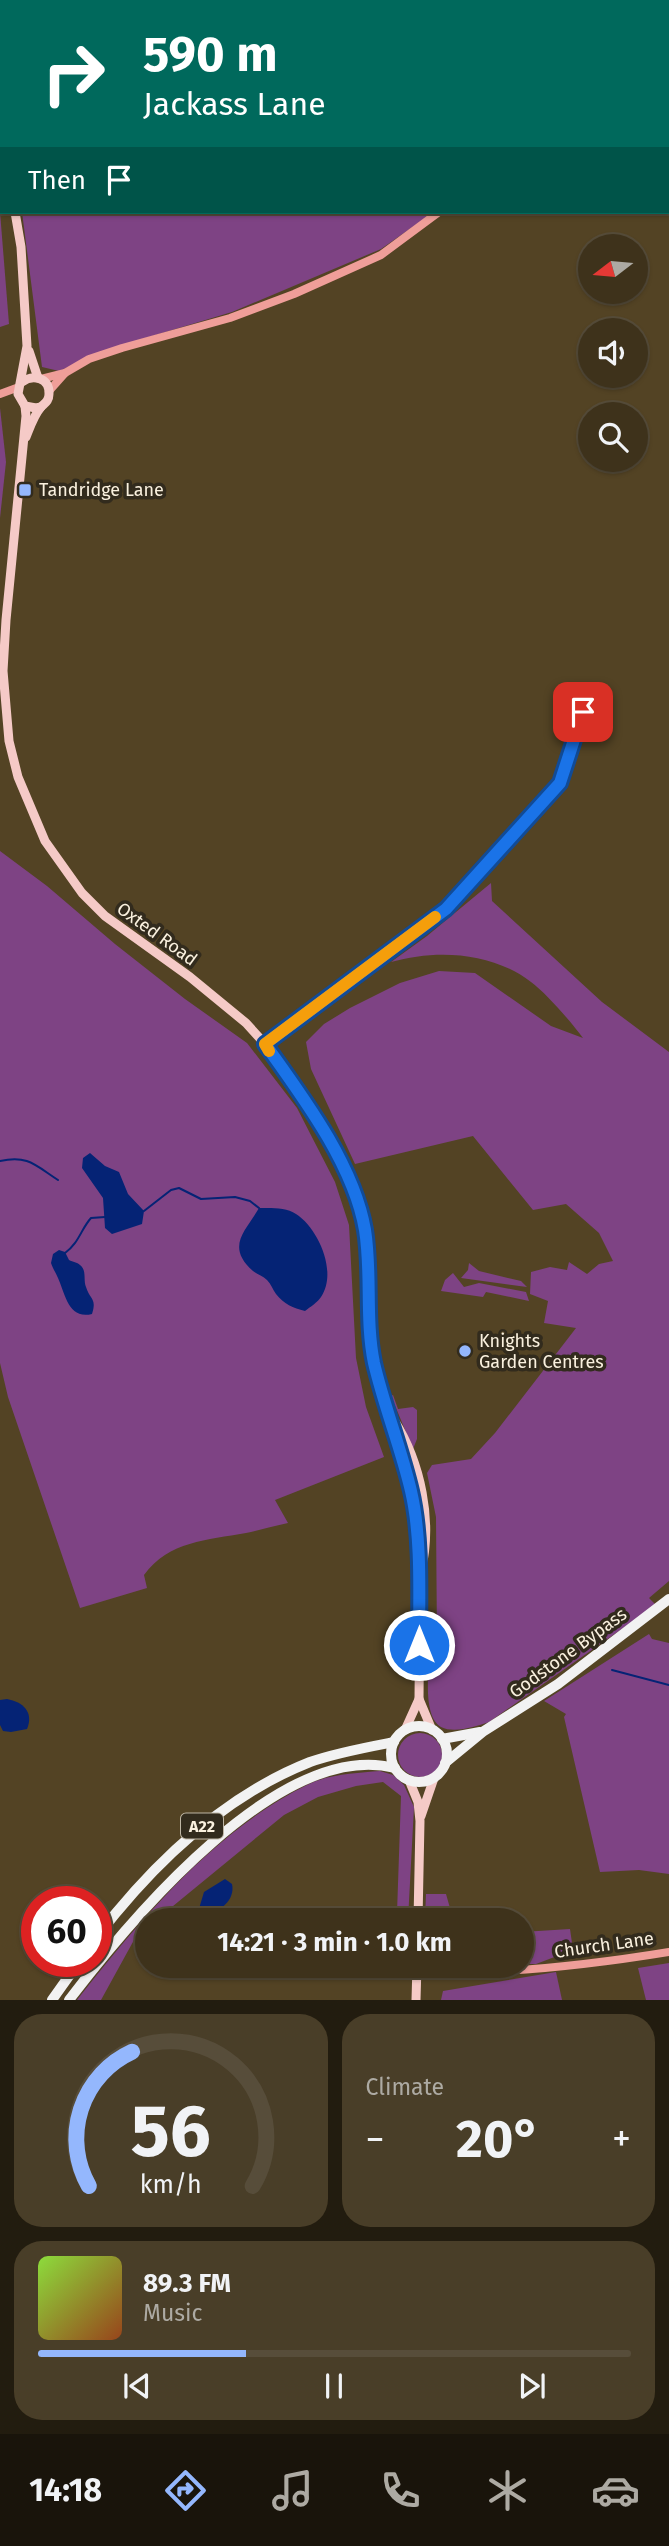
<!DOCTYPE html>
<meta charset="utf-8">
<style>
:root{--surface:#3e321b;--page:#493e28;--text:#f1f3f6;--muted:#adaaa3;--line:#574d3a;--accent:#94b7fd}
body{margin:0;font-family:"Fira Sans",sans-serif;background:var(--page);color:var(--text);height:100vh;display:flex;flex-direction:column;font-size:26px;white-space:nowrap}
*{box-sizing:border-box;margin:0}
p{font-size:23px;color:var(--muted)}
.icon{flex:none;width:38px;height:38px;fill:none;stroke:currentColor;stroke-width:2;stroke-linecap:round;stroke-linejoin:round}
.map{position:relative;height:2000px;overflow:hidden}
.panel{display:flex;flex-direction:column;gap:14px;padding:14px;background:#221c0f;flex:1}
.panel>*{flex:none}
.guide{position:absolute;left:0px;top:0px;width:670px;height:214px;box-shadow:0 2px 5px #0004,0 0 0 2px var(--line);background:#00695c;color:#fff;overflow:hidden}
.needle{width:46px;rotate:254deg}
.controls{position:absolute;left:578px;top:234px;display:grid;gap:14px}
.controls a{display:grid;place-items:center;width:70px;height:70px;border-radius:50%;background:var(--surface);box-shadow:0 2px 5px #0004,0 0 0 2px var(--line);font-size:35px}
.speed{position:absolute;left:21px;top:1886px;display:flex;gap:14px;font-size:35px;font-weight:700;text-align:center}
.speed>*{display:grid;place-content:center;width:91px;height:91px;border-radius:50%;background:var(--surface);box-shadow:0 2px 5px #0004,0 0 0 2px var(--line);line-height:1}
.speed .limit{border:10px solid #d22;background:#fff;color:#111}
.pin{position:absolute;display:grid;place-items:center;width:60px;height:60px;color:#fff;margin:-30px;border-radius:14px;box-shadow:0 4px 10px #0006}
.me{position:absolute;width:77px;margin:-38px;rotate:0deg;stroke-linejoin:round;filter:drop-shadow(0 0 5px #0008)}
.turn{display:flex;align-items:center;gap:24px;height:147px;padding:0 28px;font-size:32px}
.turn .icon{width:91px;height:91px;stroke-width:2.5}
.turn b{display:block;font-size:49px;line-height:60px}
.then{display:flex;align-items:center;height:66px;padding:0 28px;background:#0003;gap:14px;font-size:26px}
.big{font-size:52px;font-weight:700;line-height:1.1}
.panel .widget{flex:1;display:flex;flex-direction:column;justify-content:center;gap:10px;min-width:0;padding:0 24px;border-radius:28px;background:var(--page)}
.panel .dial{align-items:center;gap:0}
.dial svg{height:182px;overflow:visible;fill:none;stroke:var(--line);stroke-width:7;stroke-linecap:round;text-anchor:middle}
.dial text{fill:var(--text);stroke:none}
.song{display:flex;align-items:center;gap:21px}
.cover{width:84px;height:84px;border-radius:10px;background:linear-gradient(135deg,hsl(90 70% 55%),hsl(20 70% 35%))}
.played{height:7px;border-radius:4px;background:linear-gradient(90deg,var(--accent) 35%,var(--line) 35%)}
.keys{display:flex;justify-content:space-around;direction:ltr}
.heat{display:flex;justify-content:space-between;align-items:center;font-size:38px;direction:ltr}
.panel .tiles{flex:1;display:grid;gap:14px;grid-template-columns:1fr 1fr}
.widget:last-child{grid-column:span 2}
.trip{position:absolute;left:135px;top:1908px;width:399px;height:70px;border-radius:35px;background:var(--surface);box-shadow:0 2px 5px #0004,0 0 0 2px var(--line);font-weight:700;line-height:70px;text-align:center}
.dock{display:flex;height:112px;justify-content:space-around;align-items:center;background:#19140b;color:var(--muted)}
.dock .icon{width:49px;height:49px}
.dock .current{color:var(--accent)}
.dock b{font-size:32px;color:var(--text)}
.map>svg:first-child{display:block}
.green{fill:#7e4384}
.water{fill:#052375}
.lines{fill:none;stroke-linecap:round;stroke-linejoin:round}
.stream{stroke:#052375;stroke-width:2}
.street{stroke:#b37f7b;stroke-width:5}
.secondary{stroke:#ef9e99;stroke-width:8}
.primary{stroke:#f5cac7;stroke-width:9}
.highway{stroke:#f2f2f2;stroke-width:10}
.route-casing{stroke:#114b97;stroke-width:18}
.route{stroke:#1a73e8;stroke-width:12}
.slow{stroke:#f59e0b;stroke-width:12}
.poi-dot{fill:#94b7fd;stroke:#322b1d;stroke-width:2.5}
.labels{text-anchor:middle;stroke-width:7;stroke-linejoin:round;paint-order:stroke}
.shield{fill:#322b1d;stroke:#beb6a5;stroke-width:2}
.shield-label{font-size:16px;font-weight:bold;fill:#faf1df}
.poi-label{font-size:18px;fill:#faf1df;stroke:#322b1d;text-anchor:start}
.street-label{font-size:18px;fill:#faf1df;stroke:#322b1d}
</style>
<div class="map">
<svg width="669" height="2000" viewBox="0 0 669 2000">
<rect width="100%" height="100%" fill="#534324"/>
<g class="green">
<path d="M0,0h552l-550,2v66z"/>
<path d="M0,212l9,112 -9,3z"/>
<path d="M22,212h412l-53,37 -149,63 -113,34 -60,25 -17,-4z"/>
<path d="M0,408l6,54 -6,56z"/>
<path d="M0,851l47,35 68,58 70,55 62,44 50,65 38,74 14,43 7,133 10,49 18,50 -109,43 13,23c-14,3 -28,7 -42,10 -39,7 -77,8 -102,42l3,13 -67,20 -72,-211 -8,-34z"/>
<path d="M491,883l1,18 110,101 67,50v529l-20,17 7,7 -167,117c-13,4 -34,12 -48,5 -20,-11 -12,-65 -9,-84l5,-1 -1,-125 -9,-44 5,-8 39,-6 24,-26 81,-105 -32,-5 4,-22 -18,-7 1,-22 19,-5 17,3 2,-8 18,12 12,-10 14,-3 -14,-28 -33,-29 -33,6 -60,-74 -118,28 -44,-95 -5,-27 18,-18 26,-16 50,-25 39,-12 36,2 76,53 32,12c-11,-15 -37,-45 -52,-56 -39,-30 -94,-33 -140,-20l36,-26z"/>
<path d="M469,1263l10,8 42,10 6,6 -66,-9 7,-8z"/>
<path d="M453,1273l11,14 15,-4 47,9 3,9 -43,-9 -3,5 -42,-6 4,-11z"/>
<path d="M393,1395l5,14 15,-2 4,3v29l-4,10 -22,-53z"/>
<path d="M649,1634l3,5 17,4v231l-30,-4 -39,2 -36,-155 2,-3 -22,-13z"/>
<circle cx="420" cy="1755" r="22"/>
<path d="M380,1771l13,4 11,10 10,22 -6,113h-35l24,-7 4,-117 -18,-14 -27,4 -38,11 -34,18 -128,105h-9v8l-13,12 -33,60h-24c62,-79 138,-170 230,-215 21,-11 50,-12 73,-14z"/>
<path d="M426,1894h20l6,21 5,5 -12,-2v-7h-3l-1,9h-16z"/>
<path d="M570,1929l3,21 -37,14h-14v-32z"/>
<path d="M669,1963v37h-23l-8,-32z"/>
<path d="M556,1972l6,28h-121l2,-9z"/>
</g>
<g class="water">
<path d="M90,1153l15,13 14,6 9,22 16,17 -2,13 -30,10 -7,-6 -2,-30 -21,-30 1,-10z"/>
<path d="M259,1208c12,0 27,-1 37,6 22,14 42,58 25,83 -3,5 -11,10 -16,14 -12,-3 -21,-7 -29,-17 -3,-4 -5,-10 -9,-14 -4,-4 -10,-6 -14,-9 -28,-25 -7,-40 6,-63z"/>
<path d="M59,1250l6,2 4,8c4,2 8,2 11,5 7,5 3,15 6,22 4,13 11,11 6,27 -24,6 -27,-21 -34,-36 -2,-5 -5,-9 -7,-15l2,-9z"/>
<path d="M7,1699c16,3 27,13 20,30l-16,3 -8,-1 -3,-6v-25z"/>
<path d="M225,1879l7,5c4,18 -17,33 -34,28l6,-20z"/>
</g>
<g class="lines">
<g class="stream">
<path d="M0,1161c28,-6 35,4 58,19"/>
<path d="M144,1211l27,-21 8,-2 22,11 34,-2 15,4 9,7"/>
<path d="M65,1253c14,-10 16,-24 26,-35l14,-1"/>
<path d="M612,1670l57,15"/>
</g>
<path class="street" d="M265,1044l181,-135 114,-126 24,-76"/>
<g class="secondary">
<path d="M668,63l1,-1"/>
<path d="M41,379l24,-6 24,-14 33,-11 108,-30 64,-24 87,-39 58,-43"/>
<path d="M49,391l16,-18"/>
<path d="M0,394l19,-7"/>
<path d="M417,1973c29,3 57,0 86,-2 56,-3 111,-10 166,-19"/>
</g>
<g class="primary">
<path d="M0,139l2,7"/>
<path d="M15,212l6,35 6,99 -9,48 7,12 11,2 5,-1"/>
<path d="M29,351l9,27"/>
<path d="M22,382c10,-8 28,-5 27,12 0,7 -4,9 -8,13 -7,8 -11,20 -15,30"/>
<path d="M25,406l1,10 -20,204 -3,51 6,70 9,36 27,64 37,52 23,23 85,61 56,46 19,21 27,38 34,55 26,49 13,49 4,78 5,50 37,129 5,28 4,64 -1,115 -14,31"/>
<path d="M394,1420c27,43 39,101 27,151"/>
<path d="M419,1699l13,31"/>
<path d="M409,1780l9,22 2,19 -2,99"/>
<path d="M421,1816l13,-38"/>
<path d="M416,2000l1,-35"/>
</g>
<g class="highway">
<circle cx="419" cy="1754" r="28"/>
<path d="M442,1739l38,-7"/>
<path d="M445,1763l39,-32 74,-47 111,-85"/>
<path d="M96,1938c56,-73 128,-142 214,-176 25,-9 58,-15 84,-20"/>
<path d="M52,2000l27,-38"/>
<path d="M69,2000c62,-81 212,-262 326,-232"/>
</g>
</g>
<g class="lines">
<g class="route-casing">
<path id="route" d="M419,1645c0,-48 3,-107 -8,-154 -10,-43 -27,-85 -37,-128 -9,-44 -2,-89 -9,-133 -11,-65 -62,-133 -100,-186l181,-135 114,-126 23,-71"/>
</g>
<use href="#route" class="route"/>
<path class="slow" d="M269,1051l-4,-7 170,-127"/>
</g>
<g class="poi-dot">
<rect x="18" y="483" width="14" height="14" rx="3.5"/>
<circle cx="465" cy="1351" r="7"/>
</g>
<g class="labels">
<rect class="shield" x="181" y="1813.5" width="42" height="25" rx="5"/>
<g class="shield-label">
<text x="202" y="1832">A22</text>
</g>
<g class="poi-label">
<text x="39" y="496">Tandridge Lane</text>
<text x="479" y="1347">Knights<tspan x="479" dy="21">Garden Centres</tspan></text>
</g>
<g class="street-label">
<text transform="translate(157 934) rotate(36)" y="6">Oxted Road</text>
<text transform="translate(568 1653) rotate(-36)" y="6">Godstone Bypass</text>
<text transform="translate(604 1945) rotate(-8)" y="6">Church Lane</text>
</g>
</g>
</svg>
<div class="controls">
<a><svg class="needle" viewBox="-14 -14 28 28"><path d="M0-13l5 13h-10z" fill="#e53935"/><path d="M0 13l5-13h-10z" fill="#adaaa3"/></svg></a>
<a><svg class="icon" aria-label="sound" viewBox="0 0 24 24"><path d="M4 9h4l5-4v14l-5-4H4zM17 9q2 3 0 6"/></svg></a>
<a><svg class="icon" aria-label="search" viewBox="0 0 24 24"><circle cx="10" cy="10" r="6"/><path d="M15 15l6 6"/></svg></a>
</div>
<div class="speed"><div class="limit">60</div></div>
<div class="pin" style="left:583px;top:712px;background:#d93025"><svg class="icon" aria-label="arrive" viewBox="0 0 24 24"><path d="M6 21V4h12l-3 4 3 4H6"/></svg></div>
<svg class="me" style="left:419px;top:1645px" viewBox="-20 -20 40 40"><circle r="17" fill="#1a73e8" stroke="#fff" stroke-width="3"/><path d="M0-11L8 9 0 5-8 9z" fill="#fff"/></svg>
<div class="trip">14:21 · 3 min · 1.0 km</div>
<div class="guide">
<div class="turn"><svg class="icon" aria-label="right" viewBox="0 0 24 24"><path d="M7 20v-9h11M14 6l5 5-5 5"/></svg><div><b>590 m</b>Jackass Lane</div></div>
<div class="then">Then<svg class="icon" aria-label="arrive" viewBox="0 0 24 24"><path d="M6 21V4h12l-3 4 3 4H6"/></svg></div>
</div>
</div>
<section class="panel">
<div class="tiles">
<div class="widget dial"><svg viewBox="0 0 100 80">
<path d="M14 69A42 42 0 1 1 86 69"/>
<path d="M14 69A42 42 0 0 1 33 10" stroke="#94b7fd"/>
<text x="50" y="56" font-size="32" font-weight="700">56</text>
<text x="50" y="72" font-size="11">km/h</text>
</svg></div>
<div class="widget"><p>Climate</p>
<div class="heat"><a>−</a><b class="big">20°</b><a>+</a></div>
</div>
<div class="widget">
<div class="song"><i class="cover"></i><div><b>89.3 FM</b><p>Music</p></div></div>
<div class="played"></div>
<div class="keys"><svg class="icon" aria-label="previous" viewBox="0 0 24 24"><path d="M18 5L8 12l10 7zM5 5v14"/></svg><svg class="icon" aria-label="pause" viewBox="0 0 24 24"><path d="M8 5v14M16 5v14"/></svg><svg class="icon" aria-label="next" viewBox="0 0 24 24"><path d="M6 5l10 7-10 7zM19 5v14"/></svg></div>
</div>
</div>
</section>
<nav class="dock">
<b>14:18</b>
<svg class="icon current" aria-label="directions" viewBox="0 0 24 24"><path d="M12 3l9 9-9 9-9-9zM9 14v-3h6M13 9l2 2-2 2"/></svg>
<svg class="icon" aria-label="music" viewBox="0 0 24 24"><path d="M9 18V5l10-2v13"/><circle cx="6" cy="18" r="3"/><circle cx="16" cy="16" r="3"/></svg>
<svg class="icon" aria-label="phone" viewBox="0 0 24 24"><path d="M5 4h4l2 5-3 2q2 4 5 5l2-3 5 2v4C11 20 4 13 5 4z"/></svg>
<svg class="icon" aria-label="climate" viewBox="0 0 24 24"><path d="M12 3v18M4 7l16 10M4 17L20 7"/></svg>
<svg class="icon" aria-label="car" viewBox="0 0 24 24"><path d="M5 17H2v-5l4-1 3-4h7l3 4 3 1v5h-3M9 17h6M6 11h13"/><circle cx="7" cy="17" r="2"/><circle cx="17" cy="17" r="2"/></svg>
</nav>
